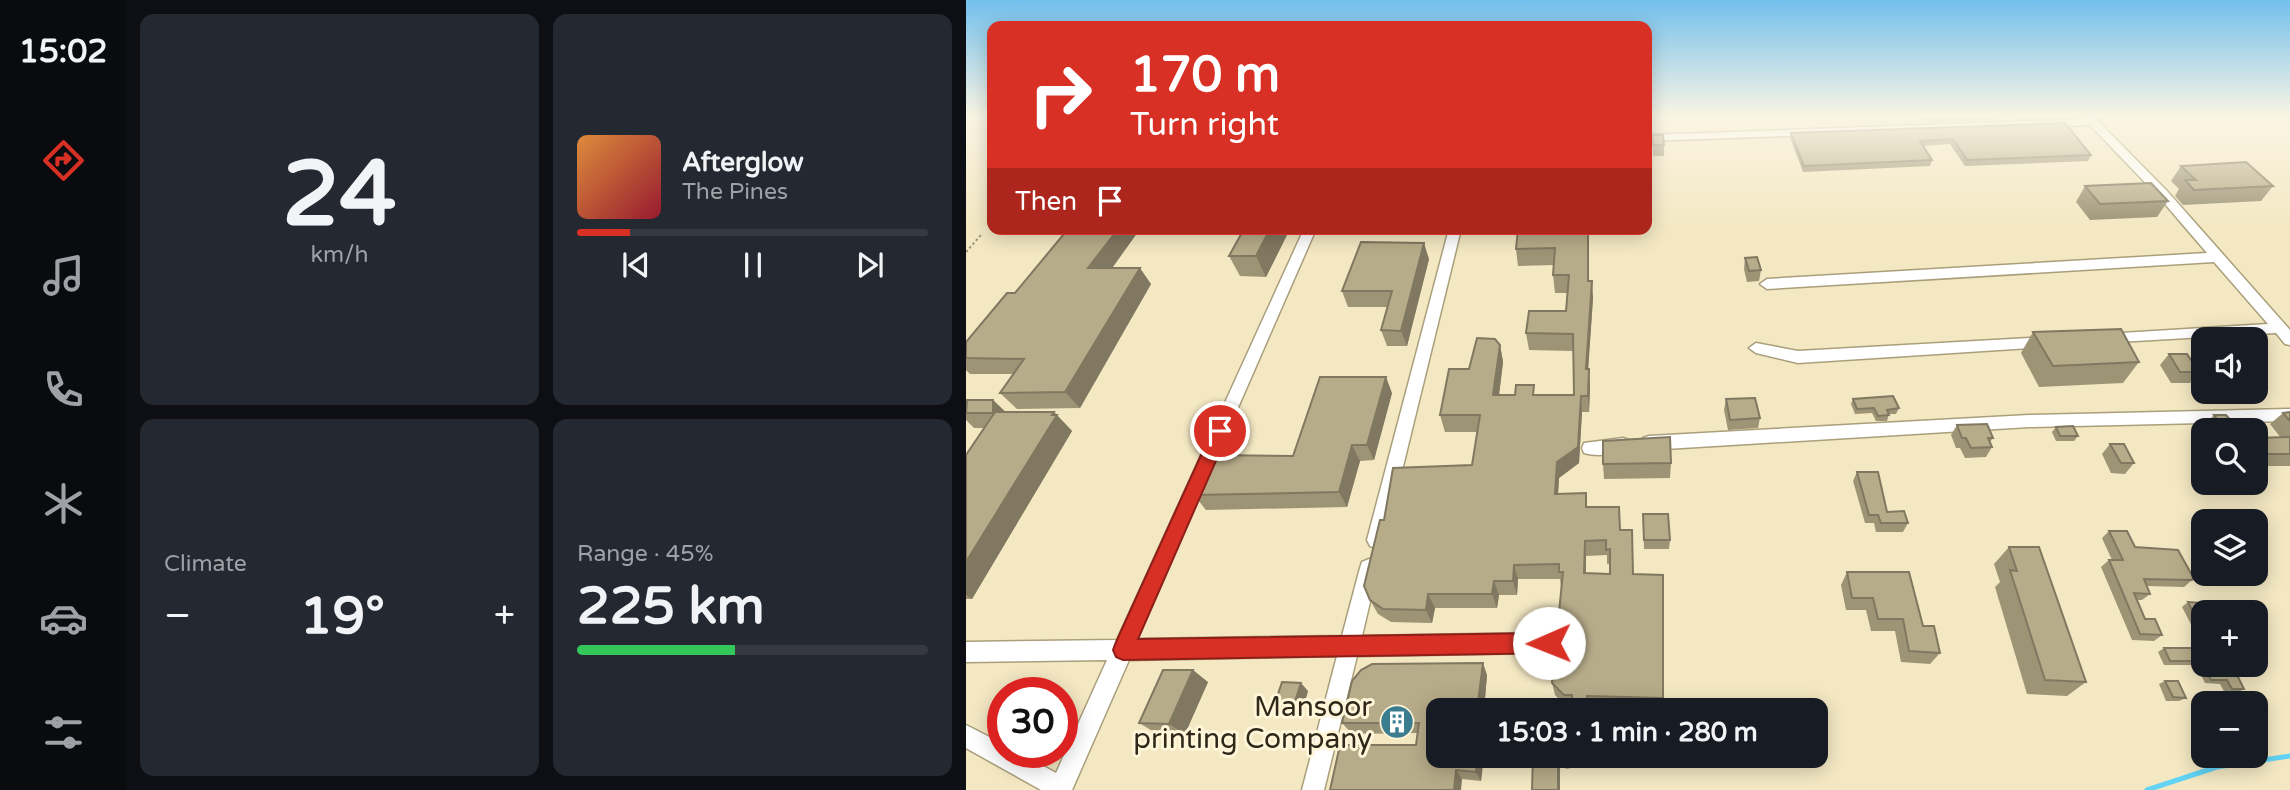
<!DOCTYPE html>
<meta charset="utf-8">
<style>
:root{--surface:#171b24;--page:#242831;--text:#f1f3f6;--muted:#9ea1a6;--line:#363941;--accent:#d93025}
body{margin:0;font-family:"Varela Round",sans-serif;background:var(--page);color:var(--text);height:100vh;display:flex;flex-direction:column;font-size:26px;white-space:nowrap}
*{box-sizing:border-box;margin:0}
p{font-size:23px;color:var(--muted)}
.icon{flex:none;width:38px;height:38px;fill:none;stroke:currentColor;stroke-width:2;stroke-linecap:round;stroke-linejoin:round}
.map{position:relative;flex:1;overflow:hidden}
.details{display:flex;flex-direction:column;gap:14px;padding:14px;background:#0d0f14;width:840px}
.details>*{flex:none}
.hud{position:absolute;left:21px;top:21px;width:665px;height:214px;border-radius:14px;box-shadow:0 4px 18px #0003;background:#d93025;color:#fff;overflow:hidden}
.controls{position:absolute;left:1225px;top:327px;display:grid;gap:14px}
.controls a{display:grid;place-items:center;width:77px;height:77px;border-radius:14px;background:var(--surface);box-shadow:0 4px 18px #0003;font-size:35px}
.speed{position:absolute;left:21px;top:677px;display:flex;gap:14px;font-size:35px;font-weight:700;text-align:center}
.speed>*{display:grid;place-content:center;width:91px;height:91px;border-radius:50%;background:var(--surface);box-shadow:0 4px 18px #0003;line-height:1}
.speed .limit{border:10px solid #d22;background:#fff;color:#111}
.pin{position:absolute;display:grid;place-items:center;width:60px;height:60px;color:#fff;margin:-30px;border:4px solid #fff;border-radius:50%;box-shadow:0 2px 7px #0007}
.me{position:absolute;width:77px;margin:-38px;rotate:269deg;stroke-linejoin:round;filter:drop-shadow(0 0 5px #0008)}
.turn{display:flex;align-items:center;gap:24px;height:147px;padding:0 28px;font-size:32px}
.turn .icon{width:91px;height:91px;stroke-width:2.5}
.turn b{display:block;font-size:49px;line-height:60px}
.then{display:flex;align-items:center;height:66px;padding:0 28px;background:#0003;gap:14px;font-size:26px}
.big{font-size:52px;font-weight:700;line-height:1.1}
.details .widget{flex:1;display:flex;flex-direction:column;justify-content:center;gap:10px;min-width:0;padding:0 24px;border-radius:14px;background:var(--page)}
.details .dial{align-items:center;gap:0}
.dial b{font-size:91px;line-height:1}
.song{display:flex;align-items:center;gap:21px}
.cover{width:84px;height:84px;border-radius:10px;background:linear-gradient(135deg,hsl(30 70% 55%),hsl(350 70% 35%))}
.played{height:7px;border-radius:4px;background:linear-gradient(90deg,var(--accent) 15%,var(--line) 15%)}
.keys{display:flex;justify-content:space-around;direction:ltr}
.heat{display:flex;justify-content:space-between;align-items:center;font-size:38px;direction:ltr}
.charge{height:10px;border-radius:5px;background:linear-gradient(90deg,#34c759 45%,var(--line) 0)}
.details .tiles{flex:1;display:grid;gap:14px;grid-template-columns:repeat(2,1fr)}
.trip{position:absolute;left:460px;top:698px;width:402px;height:70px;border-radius:14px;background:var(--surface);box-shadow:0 4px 18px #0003;font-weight:700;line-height:70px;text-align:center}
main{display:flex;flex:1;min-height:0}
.tabs{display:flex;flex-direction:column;width:126px;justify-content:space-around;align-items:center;background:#090b0e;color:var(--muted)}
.tabs .icon{width:49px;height:49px}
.tabs .active{color:var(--accent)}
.tabs b{font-size:32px;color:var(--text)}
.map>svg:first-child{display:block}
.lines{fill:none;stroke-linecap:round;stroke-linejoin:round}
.stream{stroke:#62d3f4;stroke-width:5}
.minor-casing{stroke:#aa9f7c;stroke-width:3}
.path{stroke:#9f967b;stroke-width:2;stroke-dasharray:2.5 2.5;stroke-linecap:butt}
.minor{fill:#fff;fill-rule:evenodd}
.wall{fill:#9d9476;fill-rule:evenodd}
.shaded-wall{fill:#807860}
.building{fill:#b7ac89;stroke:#807860;stroke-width:2;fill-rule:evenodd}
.route{fill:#d93025;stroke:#8d1f18;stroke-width:2}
.labels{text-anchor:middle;stroke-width:6;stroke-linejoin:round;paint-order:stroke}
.near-poi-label{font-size:28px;fill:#2d281a;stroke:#fff5d8;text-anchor:end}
</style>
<main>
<nav class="tabs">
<b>15:02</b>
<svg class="icon active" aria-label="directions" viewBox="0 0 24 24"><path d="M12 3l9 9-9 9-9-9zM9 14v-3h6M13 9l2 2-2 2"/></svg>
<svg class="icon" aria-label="music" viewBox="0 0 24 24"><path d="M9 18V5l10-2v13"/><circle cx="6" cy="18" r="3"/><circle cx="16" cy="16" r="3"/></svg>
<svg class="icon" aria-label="phone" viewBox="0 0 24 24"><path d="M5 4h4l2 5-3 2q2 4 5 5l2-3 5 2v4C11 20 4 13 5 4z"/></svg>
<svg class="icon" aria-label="climate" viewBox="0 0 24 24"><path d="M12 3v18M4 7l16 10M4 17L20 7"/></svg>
<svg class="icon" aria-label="car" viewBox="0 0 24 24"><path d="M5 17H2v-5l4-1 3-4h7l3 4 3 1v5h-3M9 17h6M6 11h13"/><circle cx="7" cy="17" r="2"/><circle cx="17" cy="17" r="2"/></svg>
<svg class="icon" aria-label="filters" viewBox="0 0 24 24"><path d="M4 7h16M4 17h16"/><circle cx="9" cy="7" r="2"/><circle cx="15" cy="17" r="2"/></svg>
</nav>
<section class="details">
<div class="tiles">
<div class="widget dial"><b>24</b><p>km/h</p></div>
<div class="widget">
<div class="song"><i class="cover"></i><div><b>Afterglow</b><p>The Pines</p></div></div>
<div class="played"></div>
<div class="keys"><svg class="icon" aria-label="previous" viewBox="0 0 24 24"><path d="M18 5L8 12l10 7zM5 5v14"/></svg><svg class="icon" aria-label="pause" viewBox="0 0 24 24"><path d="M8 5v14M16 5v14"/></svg><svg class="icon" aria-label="next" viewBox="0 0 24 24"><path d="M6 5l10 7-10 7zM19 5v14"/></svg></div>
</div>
<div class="widget"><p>Climate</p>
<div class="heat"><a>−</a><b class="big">19°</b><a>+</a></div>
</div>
<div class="widget"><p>Range · 45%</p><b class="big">225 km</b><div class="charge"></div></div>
</div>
</section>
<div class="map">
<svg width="1324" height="790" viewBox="0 0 1324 790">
<rect width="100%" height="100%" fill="#f4e8c3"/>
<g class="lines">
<path class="stream" d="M1181,790l70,-23 73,-11"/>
<g class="minor-casing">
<g id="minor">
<path d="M1116,116h11l74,75 123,139v15l-5,-1 -9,-11 -176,10 -2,-4 7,-5 163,-10 -54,-62 -447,27 -7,-5 7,-5 440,-26 -48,-56 -69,-72 -443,16v-6l437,-16z"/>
<path d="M338,229h12l-179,410 205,-3 18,-68 2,-6 7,-3 7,3 2,6 -16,68 187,-3 7,3 3,7 -3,7 -7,3 -192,3 -33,134h-22l35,-134 -208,4 -57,130h-31l-75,-42v-23l37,19v8h15l38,21 51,-113 -141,2v-20l151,-2z"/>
<path d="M483,229h12l-76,311 -3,6 -6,2 -6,-2 -3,-6z"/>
<path d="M1081,337l7,5 -7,5 -249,16 -42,-10 -7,-5 7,-5 42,8z"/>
<path d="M1324,409v12l-261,6 -380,23 -6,-2 -2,-5 2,-5 6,-2 380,-21z"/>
<path d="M657,438l6,2 2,5 -2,5c-13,4 -32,7 -45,3l-2,-5 2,-5z"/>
</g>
</g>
<path class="path" d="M0,252l15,-17"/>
<use href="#minor" class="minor"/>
</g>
<g class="wall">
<path d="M957,116h70l-2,4 -65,2z"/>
<path d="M1078,116h30l-29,2z"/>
<path d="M1099,123l26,32 -3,6 -123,5 -15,-22 -27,2 9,14 -2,6 -127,6 -13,-34 1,-5z"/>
<path d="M686,135l12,10v11h-11z"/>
<path d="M1215,166l92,20 -12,15 -78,4 -8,-9 4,-7 -8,-8z"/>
<path d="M1119,186l83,15 -11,16 -67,3 -14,-18z"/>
<path d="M174,229l-28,39 39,16 -71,124 -63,1 -17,-16 13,-19h-43l-4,-4v-28l49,-49z"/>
<path d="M278,229h46l-24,48 -26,-1 -11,-20z"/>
<path d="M500,229h35l-35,1z"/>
<path d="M623,229v52l4,17 -5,71 2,17 -1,26h-7l-3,51 -20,15 -1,16 29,13 33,23 13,44 30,124 -1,11 -74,-2v3h-16v-4h-6l-11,-11 -3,-12 9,-96 -1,-8h-42l-1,16h-18l-2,13h-62l-3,15 -41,-1 -13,-8 -8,-14 14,-80 88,-55 6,-33h-33l-5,-17 29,-46 31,-24 3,17 -4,33h75l-1,-44 -44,-1 -3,-17 40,-22 1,-18h-12l-2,-18 1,-10 -36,1 -2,-17zM641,555v9h3v10l-24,-1v-17z"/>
<path d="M779,258l16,12 -2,11 -12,1 -3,-13z"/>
<path d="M463,259l-22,87h-20l-6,-16 6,-23h-39l-6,-16z"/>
<path d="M1067,332l106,30 -16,21 -84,4 -18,-34z"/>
<path d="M1203,354l30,18 -9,11h-19l-11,-18z"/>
<path d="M426,393l-18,67 -14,1 -13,46 -141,3 -12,-15 99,-39z"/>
<path d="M760,399l34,19 -2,10 -30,2 -4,-20z"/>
<path d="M887,399l46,9 -3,6h-7l-2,7h-11l-4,-8 -17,1 -4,-10z"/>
<path d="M27,400l13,12h48l18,19 -100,168h-6v-144l18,-27h-10l-8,-8v-19z"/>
<path d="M1324,412v54h-34v-28h25l-11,-14 13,-11z"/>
<path d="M1248,415l25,15h-33l-3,-3z"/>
<path d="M991,425l36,13 -3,4 2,5 -6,10 -21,1 -5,-10h-4l-5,-13z"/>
<path d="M1090,427l22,9 -4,5h-18l-4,-9z"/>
<path d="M1144,444l24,19 -9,11 -14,-1 -9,-19z"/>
<path d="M705,463l-1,15 -66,1 -1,-15z"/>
<path d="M891,472l30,40 21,11 -5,9h-27l-2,-9h-9l-12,-42z"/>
<path d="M677,514l27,26 -1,9h-25z"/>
<path d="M1143,531l83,49 -8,7 -37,-1 3,8 -8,6h-5l8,19 17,16 -8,6 -22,-1 -31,-73 8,-7h3l-10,-22z"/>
<path d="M1043,547l77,135 -19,14 -40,-2 -32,-107 5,-5 -6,-18z"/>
<path d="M881,572l76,54 17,27 -10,11 -29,-2 -6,-31h-24l-5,-21h-20l-5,-25z"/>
<path d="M1222,602l15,10v16h-10l-11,-21z"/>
<path d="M1198,648h39v17h29l12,24 -7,4h-12l-5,-9 -15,-1 -9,-18h-32l-6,-13z"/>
<path d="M521,675l-3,35h-46v46h45l-2,25 -19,-2 -46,-34 2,-12 -66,1 -10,-11z"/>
<path d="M1199,681l21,17 -7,3h-13l-7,-17z"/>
<path d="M242,682l-23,52 -29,-1 -17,-10z"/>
<path d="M342,691l-6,20 -19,-1 -8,-7z"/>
<path d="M598,756h10l2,11 -10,2z"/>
</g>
<g class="shaded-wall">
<path d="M152,229h22l-40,56 -12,-17z"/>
<path d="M304,229h20l-24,48 -10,-21z"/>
<path d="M622,229h1v69l-1,-17z"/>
<path d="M458,243l5,16 -22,87 -6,-15z"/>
<path d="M174,268l11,16 -71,124 -15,-16z"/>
<path d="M626,281l1,17 -6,88 -1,-17z"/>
<path d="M534,345l3,17 -6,49 -4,-16z"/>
<path d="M623,369l1,17 -1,26 -1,-16z"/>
<path d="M420,377l6,16 -18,67 -7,-15z"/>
<path d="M615,396l1,16 -3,51 -20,15 -2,31 -2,-15 2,-32z"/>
<path d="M27,400l16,16 1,12 -17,-15z"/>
<path d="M88,412l18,19 -100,168 -6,-4v-33z"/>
<path d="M386,445l8,16 -13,46 -8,-15z"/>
<path d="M619,541l1,15 -1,31 -1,-14z"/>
<path d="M548,565l4,14 -1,16 -4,-14z"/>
<path d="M528,581l5,14 -2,13 -5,-14z"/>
<path d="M462,594l7,14 -3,15 -6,-13z"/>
<path d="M517,663l4,12 -3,35h-7z"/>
<path d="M227,670l15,12 -23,52 -16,-10z"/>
<path d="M335,683l7,8 -6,20 -8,-7z"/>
<path d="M511,756l7,1 -3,24 -5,-9z"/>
<path d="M592,756l2,5v29h-2z"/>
<path d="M490,770l6,9 -1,11h-7z"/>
</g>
<g class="building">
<path d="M1099,123l26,32 -124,5 -14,-21 -33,2 12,19 -128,6 -13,-33z"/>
<path d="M686,135h11l1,10h-11z"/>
<path d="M1280,162l27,24 -79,4 -9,-10h11l-15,-14z"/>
<path d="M1185,183l17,18 -68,3 -15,-18z"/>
<path d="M102,229h50l-30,39h52l-75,124 -65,1 24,-34 -58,-1v-16l41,-49h8z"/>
<path d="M278,229h26l-14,27h-27z"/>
<path d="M552,229h70v52h4l-6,88h3l-1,27h-7l-3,51 -21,15 -2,32 31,-1v14h33l1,23h12l1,44 30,1v123l-76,-2v14h-15v-15h-8l-12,-12 11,-111h-4v-8l-45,1 -1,16h-19l-2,13h-64l-2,16 -43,-1 -13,-9 -6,-14 16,-66h4l9,-52 79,-3 8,-50h-40l9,-46h20l8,-31 18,1 5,6 -7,50h22l1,-10h18l-1,10h41l-1,-61 -47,-1 3,-22h37l3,-36h-16l2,-27 -39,1zM640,540v10l4,-1v25l-26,-1 1,-32z"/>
<path d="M395,242l63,1 -23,88 -20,-1 11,-39h-50z"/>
<path d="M791,257l4,13 -12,1 -4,-13z"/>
<path d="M1155,329l18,33 -86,4 -20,-34z"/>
<path d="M1203,354h18l12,18h-19z"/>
<path d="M354,377h66l-19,68h-15l-13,47 -145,3 17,-40 82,1z"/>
<path d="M927,396l6,12 -12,2 2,5 -11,1 -4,-8 -17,1 -4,-10z"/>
<path d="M789,398l5,20 -30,2 -4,-21z"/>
<path d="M1,400h26v13h-27z"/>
<path d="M29,412h59l-2,3h5l-91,147v-107z"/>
<path d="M1324,412v9l-7,-8z"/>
<path d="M1248,415h12l13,15h-13z"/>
<path d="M1021,424l6,14h-5l4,9 -21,1 -5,-10h-4l-5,-13z"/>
<path d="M1107,426l5,10h-18l-4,-9z"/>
<path d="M704,437l1,26 -68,1v-23z"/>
<path d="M1324,437v17h-34v-16z"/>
<path d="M1144,444h14l10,19h-13z"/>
<path d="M891,472h21l9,40 17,-1 4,12h-27l-3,-8h-9z"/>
<path d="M677,514h25l2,26h-26z"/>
<path d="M1143,531h18l8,16 43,3 15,27 -1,3 -48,-1 6,15 -16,-1 11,26h10l7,16 -22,-1 -31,-74h14z"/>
<path d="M1043,547h30l47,135 -41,-2 -35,-110 7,1z"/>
<path d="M881,572h62l14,54h11l6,27 -31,-2 -6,-32h-25l-5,-21h-21z"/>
<path d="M1222,602l12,1 5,9h-2v12h-4z"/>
<path d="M1198,648h39v16l-1,-3h-32z"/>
<path d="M517,663l-6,47h-39v46h39l-1,16 -20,-2 -2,20h-124l10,-45h76l3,-22h-77l10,-42 9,-11 11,-6z"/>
<path d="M1238,665h28l12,24h-12l-5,-9h-16z"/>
<path d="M197,670h30l-24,54 -30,-1z"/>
<path d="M1199,681h13l8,17 -13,-1z"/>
<path d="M316,682l19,1 -7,21 -19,-1z"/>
<path d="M567,756h25v34h-26z"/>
<path d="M598,756h10l1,8 -10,2z"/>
</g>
<linearGradient id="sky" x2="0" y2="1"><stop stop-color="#72c0ed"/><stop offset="0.51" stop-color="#faf5e4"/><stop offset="1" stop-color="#faf5e4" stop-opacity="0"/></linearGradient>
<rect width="1324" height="227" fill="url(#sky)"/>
<path class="route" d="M254,425l9,6 -91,208 411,-6 7,3 3,7 -3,7 -7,3 -426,7 -7,-3 -3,-7 3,-8 96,-211z"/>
<defs>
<g id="building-disc" transform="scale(1.75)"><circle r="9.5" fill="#3b7c8f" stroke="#fff5d8"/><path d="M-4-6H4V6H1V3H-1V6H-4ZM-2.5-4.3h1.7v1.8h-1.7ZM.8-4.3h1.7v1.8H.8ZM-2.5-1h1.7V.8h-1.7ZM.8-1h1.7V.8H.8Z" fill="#fff"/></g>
</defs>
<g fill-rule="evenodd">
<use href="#building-disc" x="431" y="722"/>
</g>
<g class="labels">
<g class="near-poi-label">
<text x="406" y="716">Mansoor<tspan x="406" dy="32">printing Company</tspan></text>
</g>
</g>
</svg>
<div class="controls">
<a><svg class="icon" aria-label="sound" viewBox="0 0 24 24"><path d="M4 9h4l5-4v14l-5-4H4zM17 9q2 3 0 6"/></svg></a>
<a><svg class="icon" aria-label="search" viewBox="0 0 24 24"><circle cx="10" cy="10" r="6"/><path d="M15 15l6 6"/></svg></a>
<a><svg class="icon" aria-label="layers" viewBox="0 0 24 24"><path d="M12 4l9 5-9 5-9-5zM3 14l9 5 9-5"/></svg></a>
<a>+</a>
<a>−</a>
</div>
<div class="speed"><div class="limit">30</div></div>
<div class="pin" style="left:254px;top:431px;background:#d93025"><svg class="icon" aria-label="arrive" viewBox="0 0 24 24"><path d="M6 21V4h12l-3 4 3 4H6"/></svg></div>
<svg class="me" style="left:583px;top:643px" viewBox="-20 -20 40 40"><circle r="19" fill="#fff"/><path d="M0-13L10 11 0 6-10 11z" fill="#d93025"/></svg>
<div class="trip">15:03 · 1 min · 280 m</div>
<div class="hud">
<div class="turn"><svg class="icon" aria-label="right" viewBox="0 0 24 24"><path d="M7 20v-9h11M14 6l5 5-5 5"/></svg><div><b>170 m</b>Turn right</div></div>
<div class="then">Then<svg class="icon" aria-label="arrive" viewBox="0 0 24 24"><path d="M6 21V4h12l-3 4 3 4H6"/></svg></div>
</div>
</div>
</main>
